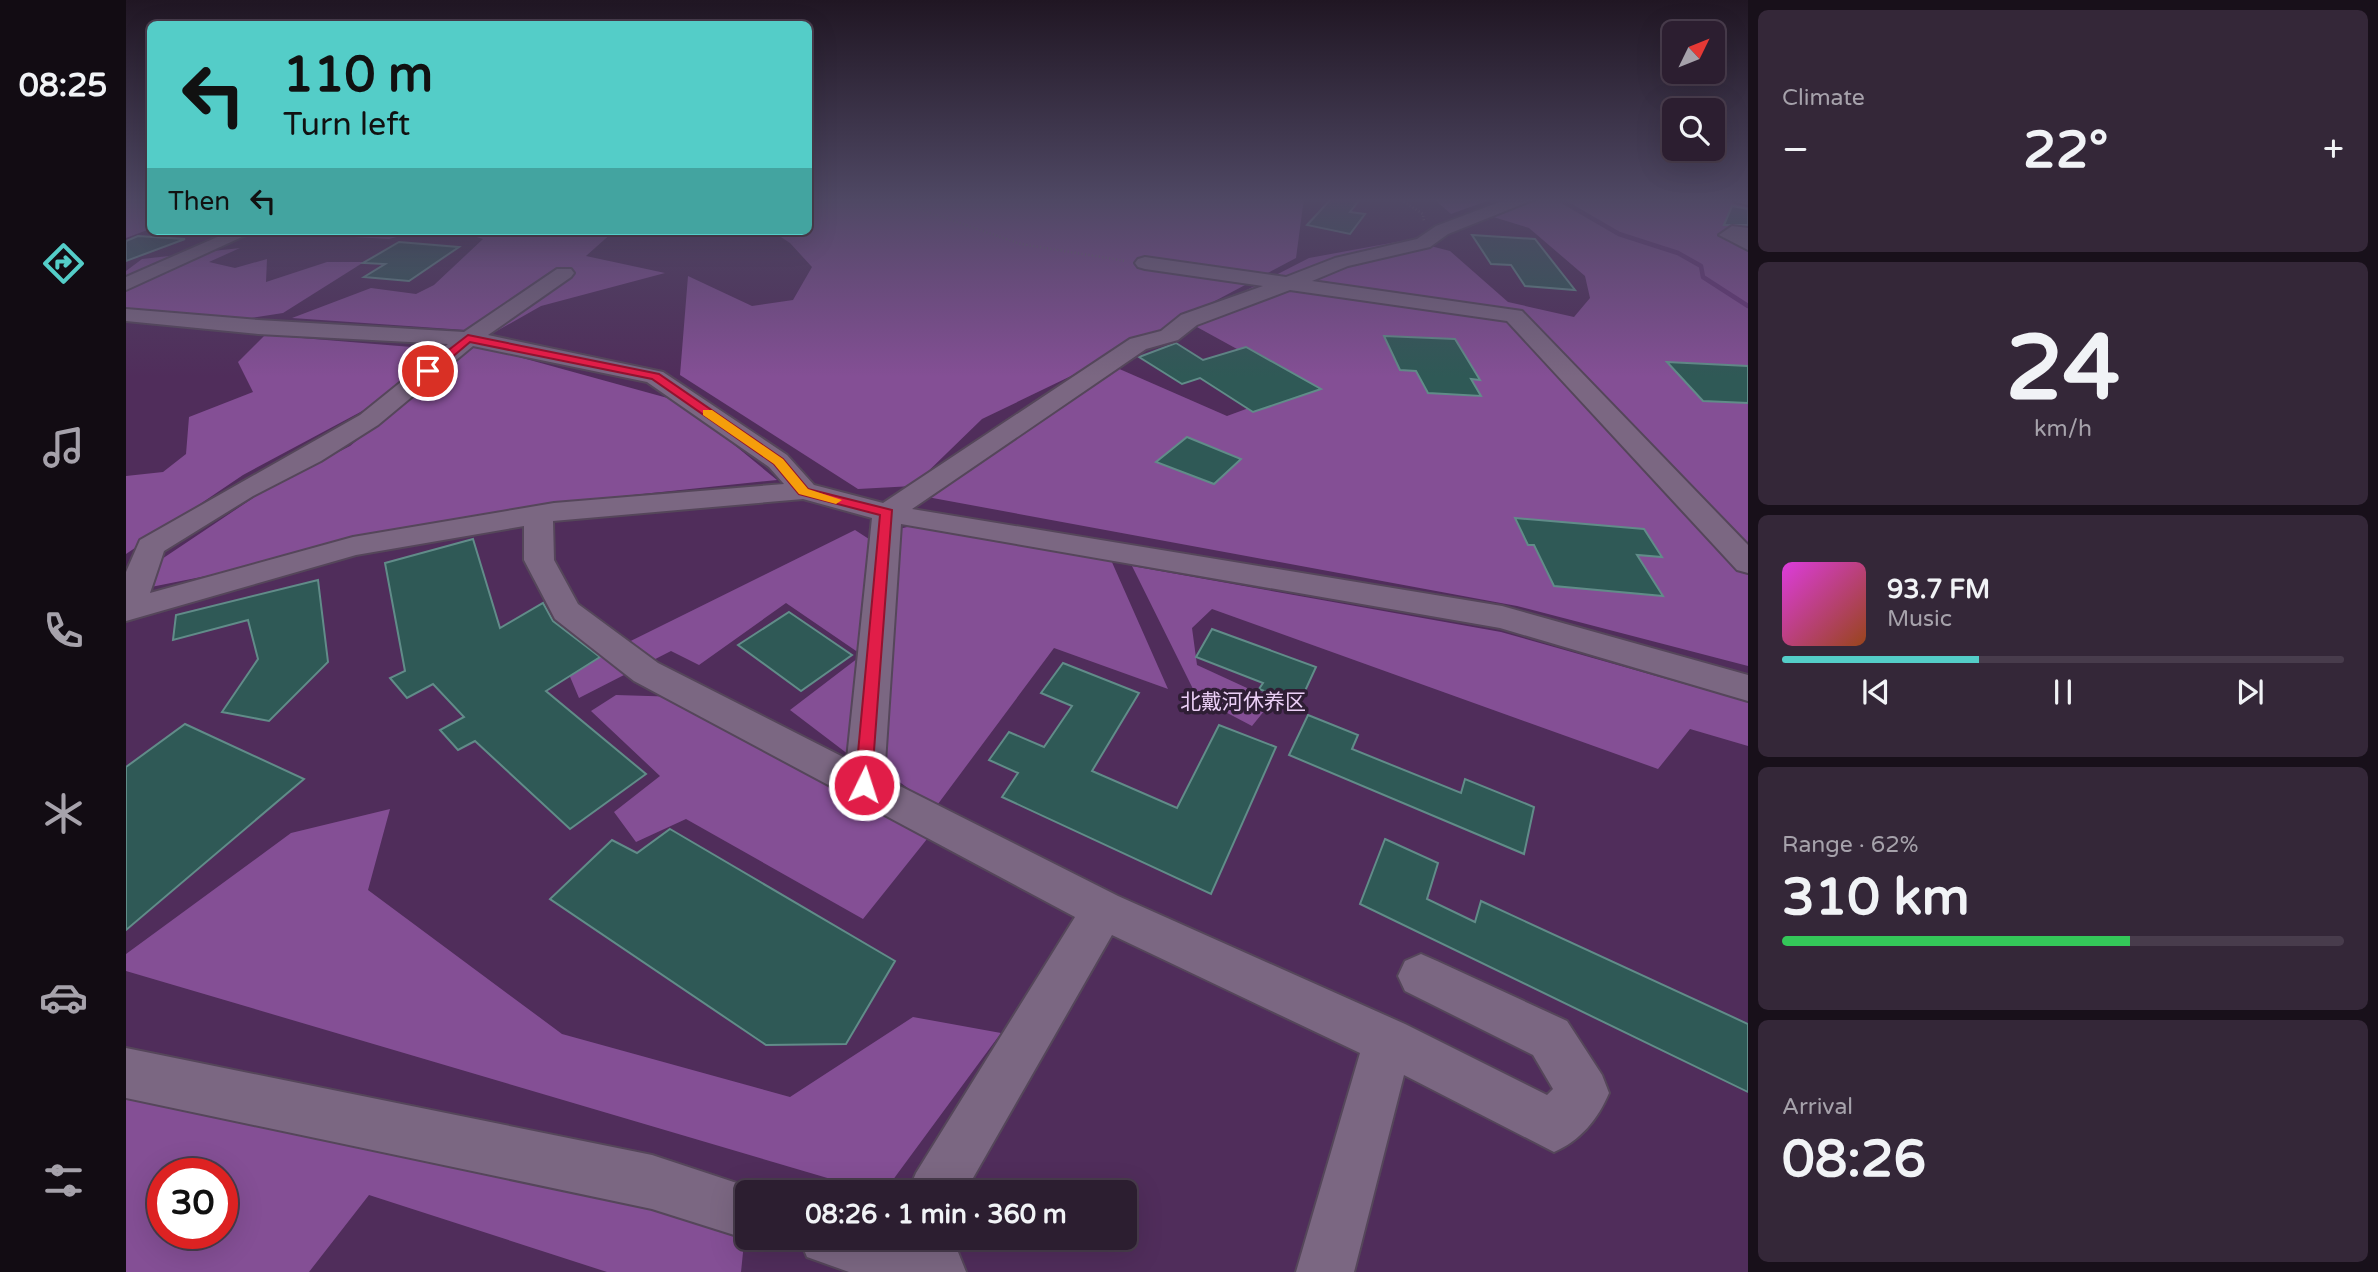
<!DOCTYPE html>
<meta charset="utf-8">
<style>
:root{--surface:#2c1e30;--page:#342738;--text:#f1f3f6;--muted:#a6a2ab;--line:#483c4c;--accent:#54cdc8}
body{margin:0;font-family:"Varela Round","Noto Sans SC",sans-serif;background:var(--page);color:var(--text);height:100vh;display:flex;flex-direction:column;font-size:26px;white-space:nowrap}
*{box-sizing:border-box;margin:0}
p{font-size:23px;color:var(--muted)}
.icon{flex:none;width:38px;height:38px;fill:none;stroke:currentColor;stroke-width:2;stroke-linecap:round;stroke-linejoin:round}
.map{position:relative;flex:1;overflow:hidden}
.details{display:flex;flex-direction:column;gap:10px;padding:10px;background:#18101a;width:630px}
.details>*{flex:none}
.hud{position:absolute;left:21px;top:21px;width:665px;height:214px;border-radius:10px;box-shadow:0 7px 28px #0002,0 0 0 2px var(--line);background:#54cdc8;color:#111;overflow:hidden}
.needle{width:46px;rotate:47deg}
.controls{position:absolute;left:1536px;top:21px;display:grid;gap:14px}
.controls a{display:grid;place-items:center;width:63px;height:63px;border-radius:10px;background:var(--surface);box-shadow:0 7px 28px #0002,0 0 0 2px var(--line);font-size:35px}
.speed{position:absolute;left:21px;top:1158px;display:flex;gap:14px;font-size:35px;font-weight:700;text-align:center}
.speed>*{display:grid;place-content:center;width:91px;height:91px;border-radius:50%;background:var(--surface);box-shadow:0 7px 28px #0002,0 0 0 2px var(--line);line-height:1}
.speed .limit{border:10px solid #d22;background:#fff;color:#111}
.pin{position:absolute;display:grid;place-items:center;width:60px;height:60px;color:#fff;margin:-30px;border:4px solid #fff;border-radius:50%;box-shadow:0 2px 7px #0007}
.me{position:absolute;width:77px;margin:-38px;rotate:4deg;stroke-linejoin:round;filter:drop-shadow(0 0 5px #0008)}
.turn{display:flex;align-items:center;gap:24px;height:147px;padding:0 21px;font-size:32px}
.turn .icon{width:91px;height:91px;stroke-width:2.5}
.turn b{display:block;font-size:49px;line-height:60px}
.then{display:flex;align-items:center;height:66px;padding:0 21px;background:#0003;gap:14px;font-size:26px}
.big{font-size:52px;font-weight:700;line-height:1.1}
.details .card{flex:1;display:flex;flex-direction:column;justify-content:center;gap:10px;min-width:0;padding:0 24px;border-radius:10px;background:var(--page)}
.details .dial{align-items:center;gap:0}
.dial b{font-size:91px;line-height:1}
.song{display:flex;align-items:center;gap:21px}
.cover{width:84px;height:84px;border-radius:10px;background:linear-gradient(135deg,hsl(300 70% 55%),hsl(20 70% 35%))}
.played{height:7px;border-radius:4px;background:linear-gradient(90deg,var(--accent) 35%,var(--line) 35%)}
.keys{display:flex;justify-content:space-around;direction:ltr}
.heat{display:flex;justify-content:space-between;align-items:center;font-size:38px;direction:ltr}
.charge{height:10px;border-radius:5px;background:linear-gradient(90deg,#34c759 62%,var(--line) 0)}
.trip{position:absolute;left:609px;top:1180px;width:402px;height:70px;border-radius:10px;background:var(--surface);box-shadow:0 7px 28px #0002,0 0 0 2px var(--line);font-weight:700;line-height:70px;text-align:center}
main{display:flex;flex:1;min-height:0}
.menu{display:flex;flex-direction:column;width:126px;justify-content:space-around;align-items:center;background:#120c13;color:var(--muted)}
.menu .icon{width:49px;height:49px}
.menu .on{color:var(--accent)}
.menu b{font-size:32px;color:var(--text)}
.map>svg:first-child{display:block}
.green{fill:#502d5b;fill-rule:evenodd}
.forest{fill:#844f95;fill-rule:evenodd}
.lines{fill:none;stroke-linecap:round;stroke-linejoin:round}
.stream{stroke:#683479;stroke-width:4.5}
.building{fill:#2f5956;stroke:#618c89;stroke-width:2}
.minor-casing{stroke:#55465a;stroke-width:4}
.path{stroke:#76677c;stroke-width:2.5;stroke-dasharray:1 2.5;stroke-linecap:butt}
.minor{fill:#7b6782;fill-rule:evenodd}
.route{fill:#e11d48;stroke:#92132f;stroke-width:2}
.slow{fill:#f59e0b}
.labels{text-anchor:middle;stroke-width:7;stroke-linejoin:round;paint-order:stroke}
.park-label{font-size:21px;fill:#ebcff6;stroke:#2f1e35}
</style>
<main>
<nav class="menu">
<b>08:25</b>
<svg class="icon on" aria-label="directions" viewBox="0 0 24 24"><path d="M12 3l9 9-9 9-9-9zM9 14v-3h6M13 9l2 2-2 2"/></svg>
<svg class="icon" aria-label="music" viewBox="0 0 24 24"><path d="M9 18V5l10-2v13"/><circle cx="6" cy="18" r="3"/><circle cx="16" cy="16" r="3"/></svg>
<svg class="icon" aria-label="phone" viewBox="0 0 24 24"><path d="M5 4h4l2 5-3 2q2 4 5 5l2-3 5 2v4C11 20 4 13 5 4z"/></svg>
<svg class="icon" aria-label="climate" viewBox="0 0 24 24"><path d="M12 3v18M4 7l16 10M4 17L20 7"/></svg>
<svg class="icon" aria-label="car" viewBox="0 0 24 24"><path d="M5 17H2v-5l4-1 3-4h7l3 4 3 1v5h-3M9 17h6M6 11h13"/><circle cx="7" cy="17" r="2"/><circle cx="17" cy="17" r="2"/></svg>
<svg class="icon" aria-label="filters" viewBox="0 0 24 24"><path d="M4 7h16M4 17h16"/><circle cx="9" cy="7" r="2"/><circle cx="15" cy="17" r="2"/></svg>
</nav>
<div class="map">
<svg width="1622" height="1272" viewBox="0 0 1622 1272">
<rect width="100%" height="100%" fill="#3a2840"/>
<path class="green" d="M0,198h24v33h658l1,-33h939v1074h-1622zM37,1174h59v60h-59zM621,1192h378v45h-378z"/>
<g class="forest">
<path d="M0,198h24v31l-24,9z"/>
<path d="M683,198h495l-8,60 -200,106 -114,55 -69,67 -55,3 -178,-114 8,-99 64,30 41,-6 19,-33 -22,-24 -18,-12h36z"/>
<path d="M1307,198h62l-44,16z"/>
<path d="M1373,198h249v468l-231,-60 -606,-112 197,-130 119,52 79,-29 -120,-66 123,-63 98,-18 43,11 58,51 66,15 16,-19 -5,-22 -56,-48 -52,-16z"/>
<path d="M123,231h170l-30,8z"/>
<path d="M332,231h156l-28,25 79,17 -124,33 -46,26 -203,-14 79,-30 45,6 18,-9 49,-46z"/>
<path d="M114,248l-31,14 26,6 32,-9 -1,23 61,-20h37l-81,51 -72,11 -85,-9v-44l16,-12z"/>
<path d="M139,335l171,14 -55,52 -138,74 -117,79v-78l37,-4 23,-18 3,-37 64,-25 -15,-30z"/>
<path d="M349,345l207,57 95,78 -192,20 -459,92v-9l142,-95 82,-42z"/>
<path d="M799,523l186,37 57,129 -114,-41 -119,160 -52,-38 11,-240z"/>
<path d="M729,530l17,11 -11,223 -71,-54 72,-55 -76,-52 -87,62 -28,-14 -92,47 -11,-26z"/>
<path d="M1006,566l369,66 247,70v44l-58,-17 -32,40 -446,-160 -20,19 5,37 76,35 -21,26 -55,-29z"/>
<path d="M490,695l65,2 254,132 -72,90 -177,-100 -50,23 -22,-30 46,-36 -69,-65z"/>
<path d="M264,809l-22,81 194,144 228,63 123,-80 88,16 -117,159h-9l-749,-221v-17l165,-121z"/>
<path d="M0,1071l296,82 323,80 -4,39h-134l-238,-77 -60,77h-183zM37,1174h59v60h-59z"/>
</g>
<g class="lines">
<path class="stream" d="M1431,198l62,36 59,19 23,13 2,11 45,29"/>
</g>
<g class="building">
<path d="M1206,198h29l-11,14 15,2 -15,20 -43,-9z"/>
<path d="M1606,206l16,3v16h-24z"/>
<path d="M1346,235l63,4 40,51 -50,-4 -14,-21 -20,-1z"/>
<path d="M12,236l47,3 -59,22v-20z"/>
<path d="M273,242l60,5 -50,34 -45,-4 21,-13 -22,-1z"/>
<path d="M1258,336l71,3 25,41 -9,-1 10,17 -53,-3 -12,-22 -16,-1z"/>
<path d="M1050,343l27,17 43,-13 75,42 -68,23 -53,-34 -18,6 -43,-27z"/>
<path d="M1541,362l81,4v37l-45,-2z"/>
<path d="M1061,437l54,22 -27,25 -58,-22z"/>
<path d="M1389,518l129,11 18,28 -25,-2 26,41 -109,-10 -20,-41h-6z"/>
<path d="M347,539l27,89 43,-25 10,18 47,36 -54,34 100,83 -76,55 -95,-88 -17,9 -18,-20 24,-13 -31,-33 -26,14 -17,-20 15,-7 -20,-108z"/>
<path d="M192,580l10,82 -59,59 -47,-9 36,-53 -10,-39 -75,20 3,-25z"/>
<path d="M663,612l63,43 -51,36 -63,-46z"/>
<path d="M1086,629l104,38 -17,37 -40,-15 4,-6 -67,-26z"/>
<path d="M937,663l76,30 -47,78 85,37 42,-83 57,22 -65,147 -209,-97 16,-24 -29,-13 20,-28 35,15 28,-41 -31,-13z"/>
<path d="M1182,715l50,20 -6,14 109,44 4,-14 69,28 -10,47 -235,-99z"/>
<path d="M59,724l119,55 -178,151v-163z"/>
<path d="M544,829l225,132 -49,83 -80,1 -216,-146 62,-59 25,13z"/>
<path d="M1259,839l53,24 -11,36 48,23 6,-21 267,123v68l-388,-188z"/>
</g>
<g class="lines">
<g class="minor-casing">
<g id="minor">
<path d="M1384,198h28l-90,36 -18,13 -82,19 -36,15 210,30 226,234v28l-11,-3 -230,-249 -217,-31 -93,35 -19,15 -32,9 -234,160 590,97 246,69v26l-248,-73 -599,-104 -17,254 234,118 287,128 142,71 6,-6 -20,-34 -128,-64 -7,-15 7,-15 16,-7 16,7 130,60 35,54 7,18c-11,26 -29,48 -55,59l-150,-77 -50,197h-58l64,-219 -248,-118 -147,257h-57l8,-19 159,-256 -441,-236 -79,-62 -31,-59v-34l-168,29 -230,66v-49l14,-32 220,-125 88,-71 -190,-10 -132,-13v-12l132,11 206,12 93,-63h14l3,4 -3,4 -83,58 175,37 124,83 27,30 69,18 247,-164 31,-8 20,-16 82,-29 -118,-17 -7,-2 -3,-4 3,-4 7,-2 141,20 49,-19 82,-19 19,-13zM347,346l174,36 122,85 15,17 -230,19 -201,34 -203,56 14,-42 89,-55 68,-35 57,-36zM677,499l69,19 -25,241 -189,-96 -80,-59 -24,-44 -1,-39z"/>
<path d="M1607,198h15v7l-13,-3z"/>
<path d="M1606,226l16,2v22l-29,-15z"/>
<path d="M105,231h24l-129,59v-13z"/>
<path d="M0,1048l526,107 112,37h-17v45h5l-5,2 -95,-30 -526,-111z"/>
<path d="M673,1237h119l40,15 8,20h-117l-42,-15z"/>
</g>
</g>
<g class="path">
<path d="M761,198l134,46 105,17"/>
<path d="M1272,198l25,16 1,8"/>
</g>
<use href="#minor" class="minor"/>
</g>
<linearGradient id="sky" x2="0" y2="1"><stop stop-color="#201623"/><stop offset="0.53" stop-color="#4f4864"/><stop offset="1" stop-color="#4f4864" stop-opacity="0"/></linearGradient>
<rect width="1622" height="377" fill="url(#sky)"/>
<path class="route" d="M342,335l191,39 124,85 25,30 84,21 -21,281 -7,2 -9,-8 25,-270 -81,-21 -25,-30 -122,-85 -182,-37 -38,32h-8v-5z"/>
<path class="slow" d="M577,410h9l71,49 25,30 34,11 -6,4 -37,-10 -25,-30 -71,-49z"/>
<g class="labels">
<g class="park-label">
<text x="1117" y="709">北戴河休养区</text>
</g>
</g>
</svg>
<div class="controls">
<a><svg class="needle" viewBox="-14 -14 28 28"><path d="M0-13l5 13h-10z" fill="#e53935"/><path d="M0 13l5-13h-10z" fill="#a6a2ab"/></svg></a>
<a><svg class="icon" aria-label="search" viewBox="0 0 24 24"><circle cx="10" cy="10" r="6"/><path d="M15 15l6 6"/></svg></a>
</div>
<div class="speed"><div class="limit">30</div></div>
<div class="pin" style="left:302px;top:371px;background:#d93025"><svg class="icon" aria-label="arrive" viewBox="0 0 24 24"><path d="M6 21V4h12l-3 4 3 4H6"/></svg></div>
<svg class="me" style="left:738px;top:785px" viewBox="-20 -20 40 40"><circle r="17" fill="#e11d48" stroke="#fff" stroke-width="3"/><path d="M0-11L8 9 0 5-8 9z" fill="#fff"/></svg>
<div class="trip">08:26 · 1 min · 360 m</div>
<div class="hud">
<div class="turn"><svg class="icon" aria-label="left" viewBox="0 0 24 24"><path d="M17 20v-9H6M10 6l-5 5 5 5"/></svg><div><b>110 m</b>Turn left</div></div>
<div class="then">Then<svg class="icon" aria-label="left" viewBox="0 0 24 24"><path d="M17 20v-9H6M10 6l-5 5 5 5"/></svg></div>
</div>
</div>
<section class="details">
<div class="card"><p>Climate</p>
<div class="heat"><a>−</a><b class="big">22°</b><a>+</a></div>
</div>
<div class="card dial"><b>24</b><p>km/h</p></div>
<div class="card">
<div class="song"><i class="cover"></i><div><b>93.7 FM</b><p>Music</p></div></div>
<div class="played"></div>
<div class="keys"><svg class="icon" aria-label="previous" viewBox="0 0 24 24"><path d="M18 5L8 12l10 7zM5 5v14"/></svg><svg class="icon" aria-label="pause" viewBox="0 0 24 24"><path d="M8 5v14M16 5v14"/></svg><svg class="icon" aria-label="next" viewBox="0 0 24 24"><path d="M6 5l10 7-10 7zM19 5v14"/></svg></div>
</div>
<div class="card"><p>Range · 62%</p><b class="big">310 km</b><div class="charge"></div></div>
<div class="card"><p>Arrival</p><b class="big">08:26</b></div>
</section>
</main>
